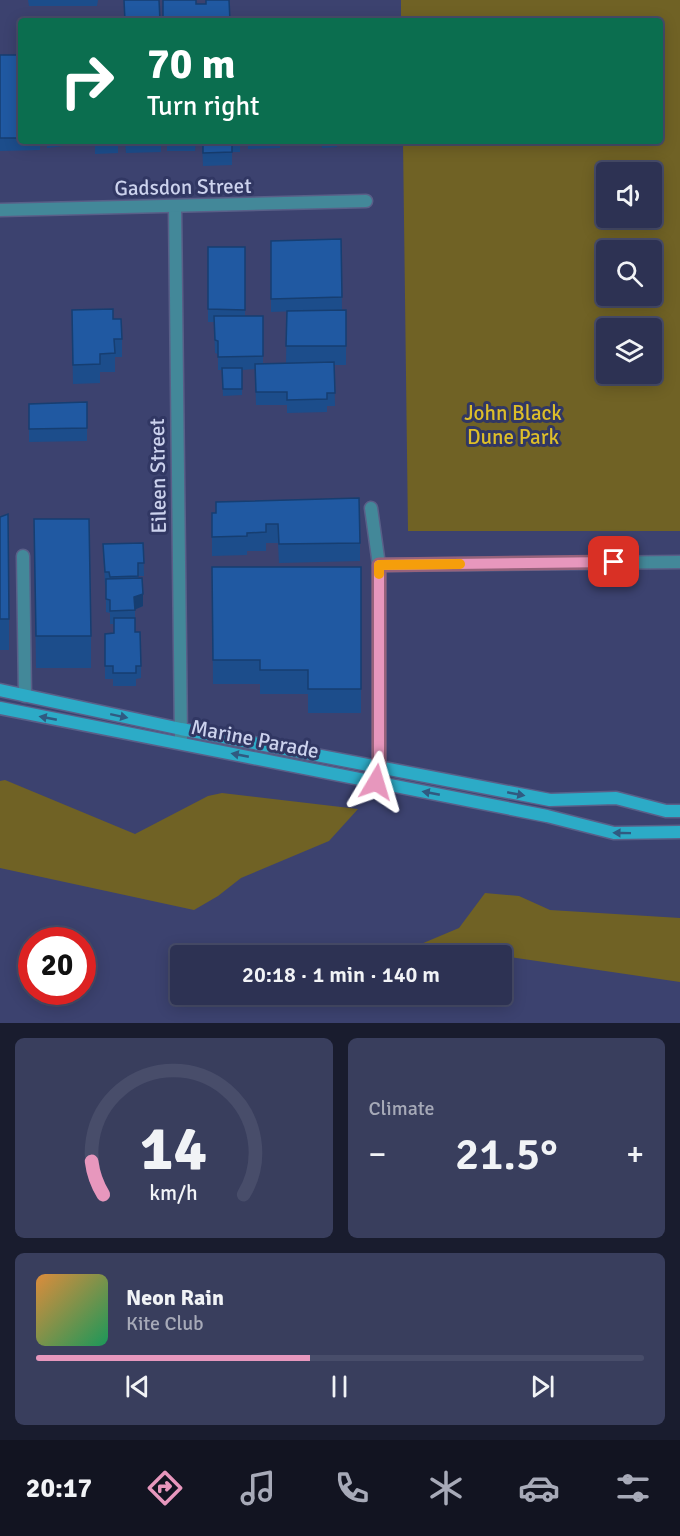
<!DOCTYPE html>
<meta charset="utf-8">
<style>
:root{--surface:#2d3253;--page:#393e5d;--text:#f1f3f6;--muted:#a7aab8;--line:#484d6a;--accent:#e797bd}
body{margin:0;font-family:Signika,sans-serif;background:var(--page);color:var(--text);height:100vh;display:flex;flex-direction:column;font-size:22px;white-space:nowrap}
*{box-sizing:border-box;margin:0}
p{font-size:20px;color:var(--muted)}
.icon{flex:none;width:33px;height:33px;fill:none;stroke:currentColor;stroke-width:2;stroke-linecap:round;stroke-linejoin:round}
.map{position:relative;height:1023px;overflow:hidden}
.drawer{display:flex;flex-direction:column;gap:15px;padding:15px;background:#191c2e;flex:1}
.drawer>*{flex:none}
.guide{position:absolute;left:18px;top:18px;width:645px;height:126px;border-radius:6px;box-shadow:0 3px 15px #0003,0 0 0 2px var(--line);background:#0b6e4f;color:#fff;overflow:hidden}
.tools{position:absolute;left:596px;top:162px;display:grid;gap:12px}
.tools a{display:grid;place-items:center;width:66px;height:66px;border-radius:6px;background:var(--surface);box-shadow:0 3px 15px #0003,0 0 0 2px var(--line);font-size:30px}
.speed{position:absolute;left:18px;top:927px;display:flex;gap:12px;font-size:30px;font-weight:700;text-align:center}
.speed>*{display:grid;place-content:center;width:78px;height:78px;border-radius:50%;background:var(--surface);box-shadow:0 3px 15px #0003,0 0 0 2px var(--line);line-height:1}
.speed .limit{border:9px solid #d22;background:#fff;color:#111}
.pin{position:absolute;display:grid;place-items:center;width:51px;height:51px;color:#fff;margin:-26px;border-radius:12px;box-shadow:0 3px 9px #0006}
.me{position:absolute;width:66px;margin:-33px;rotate:7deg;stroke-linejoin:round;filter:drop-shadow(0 0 4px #0008)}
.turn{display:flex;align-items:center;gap:21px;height:126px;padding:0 30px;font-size:27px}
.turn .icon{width:78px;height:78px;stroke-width:2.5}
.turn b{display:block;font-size:42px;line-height:51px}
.big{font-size:45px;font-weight:600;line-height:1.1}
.drawer .tile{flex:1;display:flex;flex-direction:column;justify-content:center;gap:9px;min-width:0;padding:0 21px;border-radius:9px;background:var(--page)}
.drawer .dial{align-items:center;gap:0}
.dial svg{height:156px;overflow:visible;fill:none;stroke:var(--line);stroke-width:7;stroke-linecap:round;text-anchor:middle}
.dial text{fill:var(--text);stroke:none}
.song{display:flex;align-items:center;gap:18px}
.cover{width:72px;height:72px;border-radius:9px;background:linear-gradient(135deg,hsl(30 70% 55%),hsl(150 70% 35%))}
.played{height:6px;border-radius:3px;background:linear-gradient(90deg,var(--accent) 45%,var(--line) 45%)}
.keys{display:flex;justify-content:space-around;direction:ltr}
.heat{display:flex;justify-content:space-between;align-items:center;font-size:33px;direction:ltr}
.drawer .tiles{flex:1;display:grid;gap:15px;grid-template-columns:1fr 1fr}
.tile:last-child{grid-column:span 2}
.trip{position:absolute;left:170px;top:945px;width:342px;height:60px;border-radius:6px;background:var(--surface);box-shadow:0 3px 15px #0003,0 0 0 2px var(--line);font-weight:600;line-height:60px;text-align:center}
.dock{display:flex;height:96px;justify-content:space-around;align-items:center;background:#121421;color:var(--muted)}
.dock .icon{width:42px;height:42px}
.dock .on{color:var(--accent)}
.dock b{font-size:27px;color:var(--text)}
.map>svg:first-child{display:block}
.green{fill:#706225;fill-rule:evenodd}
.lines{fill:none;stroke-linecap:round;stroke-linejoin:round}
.lane-casing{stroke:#595f88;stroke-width:15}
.street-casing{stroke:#595f88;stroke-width:15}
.secondary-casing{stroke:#595f88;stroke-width:15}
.lane{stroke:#438899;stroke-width:12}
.street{stroke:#438899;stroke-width:12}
.secondary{stroke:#2cabc7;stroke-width:12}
.wall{fill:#1c4d8b}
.shaded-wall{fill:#163e71}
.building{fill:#2059a2;stroke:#163e71;stroke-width:1.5}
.oneway{fill:#305a81}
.route-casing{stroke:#96627b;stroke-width:15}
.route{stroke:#e797bd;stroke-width:10}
.slow{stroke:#f59e0b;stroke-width:10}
.labels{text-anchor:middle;stroke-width:6;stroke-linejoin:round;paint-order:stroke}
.street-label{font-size:21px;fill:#ccd2ed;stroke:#313763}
.park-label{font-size:21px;fill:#ddbe29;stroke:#313763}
</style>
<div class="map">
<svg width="680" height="1023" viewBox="0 0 680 1023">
<rect width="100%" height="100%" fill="#3c426f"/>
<g class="green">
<path d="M401,0h279v531h-272l-5,-390h257v-120h-259zM606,172h45v46h-45zM651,250v46h-45v-46zM651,328v46h-45v-46z"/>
<path d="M5,780l130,54 73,-38 14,-3 136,16 -29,32 -88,37 -23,18 -24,14 -194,-42v-87z"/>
<path d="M485,893l34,3 31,14 130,8v64l-259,-38 38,-16z"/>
</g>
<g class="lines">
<g class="lane-casing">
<g id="lane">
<path d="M371,508l8,57v202l-3,15"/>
<path d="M23,556l2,140"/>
<path d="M379,565l301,-3"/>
</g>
</g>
<g class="street-casing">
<g id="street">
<path d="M175,207l6,532"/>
<path d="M0,210l366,-9"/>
</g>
</g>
<g class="secondary-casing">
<g id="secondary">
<path d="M0,690l181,39 369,71 66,-2 50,13h14"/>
<path d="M0,708l547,108 67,17 66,-1"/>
</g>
</g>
<use href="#lane" class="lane"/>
<use href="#street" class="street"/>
<use href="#secondary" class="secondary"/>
</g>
<g class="wall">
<path d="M28,0h70l-1,6h-68z"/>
<path d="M0,55h21v86h19v9l-40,1z"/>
<path d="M47,141h33v3l-33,4z"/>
<path d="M95,141h23v12l-23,1z"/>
<path d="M125,141h36v11l-35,1z"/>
<path d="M167,141h29l-1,10h-28z"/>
<path d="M202,141h38v11h-8v13l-29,1z"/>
<path d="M248,141h32v7l-32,1z"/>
<path d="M321,141h16v6l-15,1z"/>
<path d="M341,239l1,71h4v55h-12l1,41h-8v6l-40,1v-8h-31l-1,-36 -13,1v25l-19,1 -1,-26h-4v-16l-3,-1 -1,-31h-6v-75h37v69h18v48l23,-1 1,-52h9l-25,1v-71z"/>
<path d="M113,319l9,20v18h-7v15h-15v11l-27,1 -1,-56z"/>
<path d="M87,402v39l-58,1v-38z"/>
<path d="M216,502l144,41v18l-81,2 -1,-20h-12v8h-19v4l-35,1v-43h4z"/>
<path d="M0,517l9,102v31h-9z"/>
<path d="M34,519l57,117v32h-55z"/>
<path d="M143,543l1,33h-6v2l5,28 -8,3v23l6,34v12l-5,1v7h-23v-7h-8v-45l9,-1v-9h-4v-11l-4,-1v-27h-1l-2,-41z"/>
<path d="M212,567h149v146h-53v-19h-48v-10h-47z"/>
</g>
<path class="shaded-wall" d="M143,594v12l-9,4v-13z"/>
<g class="building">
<path d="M124,0h35l1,21h-35z"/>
<path d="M163,0h33v4h10v-4h23l1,21h-67z"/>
<rect x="0" y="55" width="21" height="83"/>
<path d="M203,141h29v11l-29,1z"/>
<path d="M341,239l1,58 -71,2v-58z"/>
<path d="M208,247h37v63l-37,-1z"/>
<path d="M113,309v10h8l1,20h-8l1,14 -15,1v10l-27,1 -1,-55z"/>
<path d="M346,310v36h-60l1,-35z"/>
<path d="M214,316h49v40l-45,1v-16l-3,-1z"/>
<path d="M334,362l1,31h-8v6l-40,1v-8h-31l-1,-28z"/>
<path d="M222,368h20v21h-19z"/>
<path d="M87,402v26l-58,1v-25z"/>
<path d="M359,498l1,45 -81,1 -1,-20h-12v8l-19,1v3l-35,1v-24h4v-11z"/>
<path d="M8,514l1,105h-9v-102z"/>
<path d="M34,519h55l2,117h-55z"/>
<path d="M143,543l1,20h-6v13l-28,1 -1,-5h-4l-2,-28z"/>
<path d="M212,567h149v122h-53v-19h-48v-10h-47z"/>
<path d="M142,578l1,16 -9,3 1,13 -25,1v-11l-4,-1v-20z"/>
<path d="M114,618h21v14h5l1,34h-5v7h-23v-7h-8v-32l9,-1z"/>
</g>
<defs><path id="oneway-solid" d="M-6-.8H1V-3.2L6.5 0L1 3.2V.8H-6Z" transform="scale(1.5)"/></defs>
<g class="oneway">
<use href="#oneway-solid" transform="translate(119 716) rotate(12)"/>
<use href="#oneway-solid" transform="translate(48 718) rotate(-169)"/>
<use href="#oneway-solid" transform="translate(240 755) rotate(-169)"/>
<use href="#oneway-solid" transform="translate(431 793) rotate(-169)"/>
<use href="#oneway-solid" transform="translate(516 794) rotate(11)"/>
<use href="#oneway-solid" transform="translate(622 833) rotate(-179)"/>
</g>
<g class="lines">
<g class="route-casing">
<path id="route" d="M376,782l3,-15v-202l235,-3"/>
</g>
<use href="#route" class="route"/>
<path class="slow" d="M379,574v-9l81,-1"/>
</g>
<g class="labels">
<g class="street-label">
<text transform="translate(183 187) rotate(-1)" y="7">Gadsdon Street</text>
<text transform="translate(158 476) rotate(-91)" y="7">Eileen Street</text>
<text transform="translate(255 739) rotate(11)" y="7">Marine Parade</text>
</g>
<g class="park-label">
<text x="513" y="420">John Black<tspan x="513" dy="24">Dune Park</tspan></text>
</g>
</g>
</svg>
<div class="tools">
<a><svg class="icon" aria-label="sound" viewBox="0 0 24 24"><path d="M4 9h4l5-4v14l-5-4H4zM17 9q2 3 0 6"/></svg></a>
<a><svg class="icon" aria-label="search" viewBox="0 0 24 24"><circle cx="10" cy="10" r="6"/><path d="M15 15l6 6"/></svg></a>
<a><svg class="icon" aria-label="layers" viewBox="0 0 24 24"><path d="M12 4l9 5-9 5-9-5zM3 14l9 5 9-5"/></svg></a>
</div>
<div class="speed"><div class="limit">20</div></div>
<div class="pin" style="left:614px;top:562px;background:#d93025"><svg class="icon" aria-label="arrive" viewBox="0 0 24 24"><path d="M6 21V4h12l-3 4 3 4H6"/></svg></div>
<svg class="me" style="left:376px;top:782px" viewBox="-20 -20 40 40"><path d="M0-17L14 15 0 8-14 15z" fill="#e797bd" stroke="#fff" stroke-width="4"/></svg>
<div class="trip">20:18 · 1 min · 140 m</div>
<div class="guide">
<div class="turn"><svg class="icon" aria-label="right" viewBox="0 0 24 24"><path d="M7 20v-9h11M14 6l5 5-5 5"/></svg><div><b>70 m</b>Turn right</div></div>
</div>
</div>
<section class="drawer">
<div class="tiles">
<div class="tile dial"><svg viewBox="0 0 100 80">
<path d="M14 69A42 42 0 1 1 86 69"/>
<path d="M14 69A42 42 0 0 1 8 52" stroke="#e797bd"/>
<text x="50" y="56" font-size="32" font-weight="700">14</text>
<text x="50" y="72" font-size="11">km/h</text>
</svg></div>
<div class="tile"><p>Climate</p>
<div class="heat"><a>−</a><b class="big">21.5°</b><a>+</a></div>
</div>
<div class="tile">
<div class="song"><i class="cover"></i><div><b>Neon Rain</b><p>Kite Club</p></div></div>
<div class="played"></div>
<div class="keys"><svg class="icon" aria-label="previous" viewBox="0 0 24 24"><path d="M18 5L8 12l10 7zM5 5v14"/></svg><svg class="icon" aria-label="pause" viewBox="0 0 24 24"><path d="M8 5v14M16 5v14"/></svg><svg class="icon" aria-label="next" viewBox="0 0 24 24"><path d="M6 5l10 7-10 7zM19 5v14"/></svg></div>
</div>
</div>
</section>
<nav class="dock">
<b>20:17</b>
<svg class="icon on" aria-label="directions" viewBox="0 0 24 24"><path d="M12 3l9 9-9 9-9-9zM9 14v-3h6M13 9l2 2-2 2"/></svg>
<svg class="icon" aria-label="music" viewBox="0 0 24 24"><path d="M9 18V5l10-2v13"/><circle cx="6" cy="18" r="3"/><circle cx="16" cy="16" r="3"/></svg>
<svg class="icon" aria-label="phone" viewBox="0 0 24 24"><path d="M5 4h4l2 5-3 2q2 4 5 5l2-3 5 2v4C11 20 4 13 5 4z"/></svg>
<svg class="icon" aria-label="climate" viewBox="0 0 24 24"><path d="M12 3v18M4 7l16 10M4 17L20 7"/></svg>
<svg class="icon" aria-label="car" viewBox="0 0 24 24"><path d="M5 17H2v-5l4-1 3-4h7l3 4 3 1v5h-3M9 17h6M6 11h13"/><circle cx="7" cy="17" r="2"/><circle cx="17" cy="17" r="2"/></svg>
<svg class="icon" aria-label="filters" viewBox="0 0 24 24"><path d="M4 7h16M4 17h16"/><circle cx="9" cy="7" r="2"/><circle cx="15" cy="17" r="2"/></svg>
</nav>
